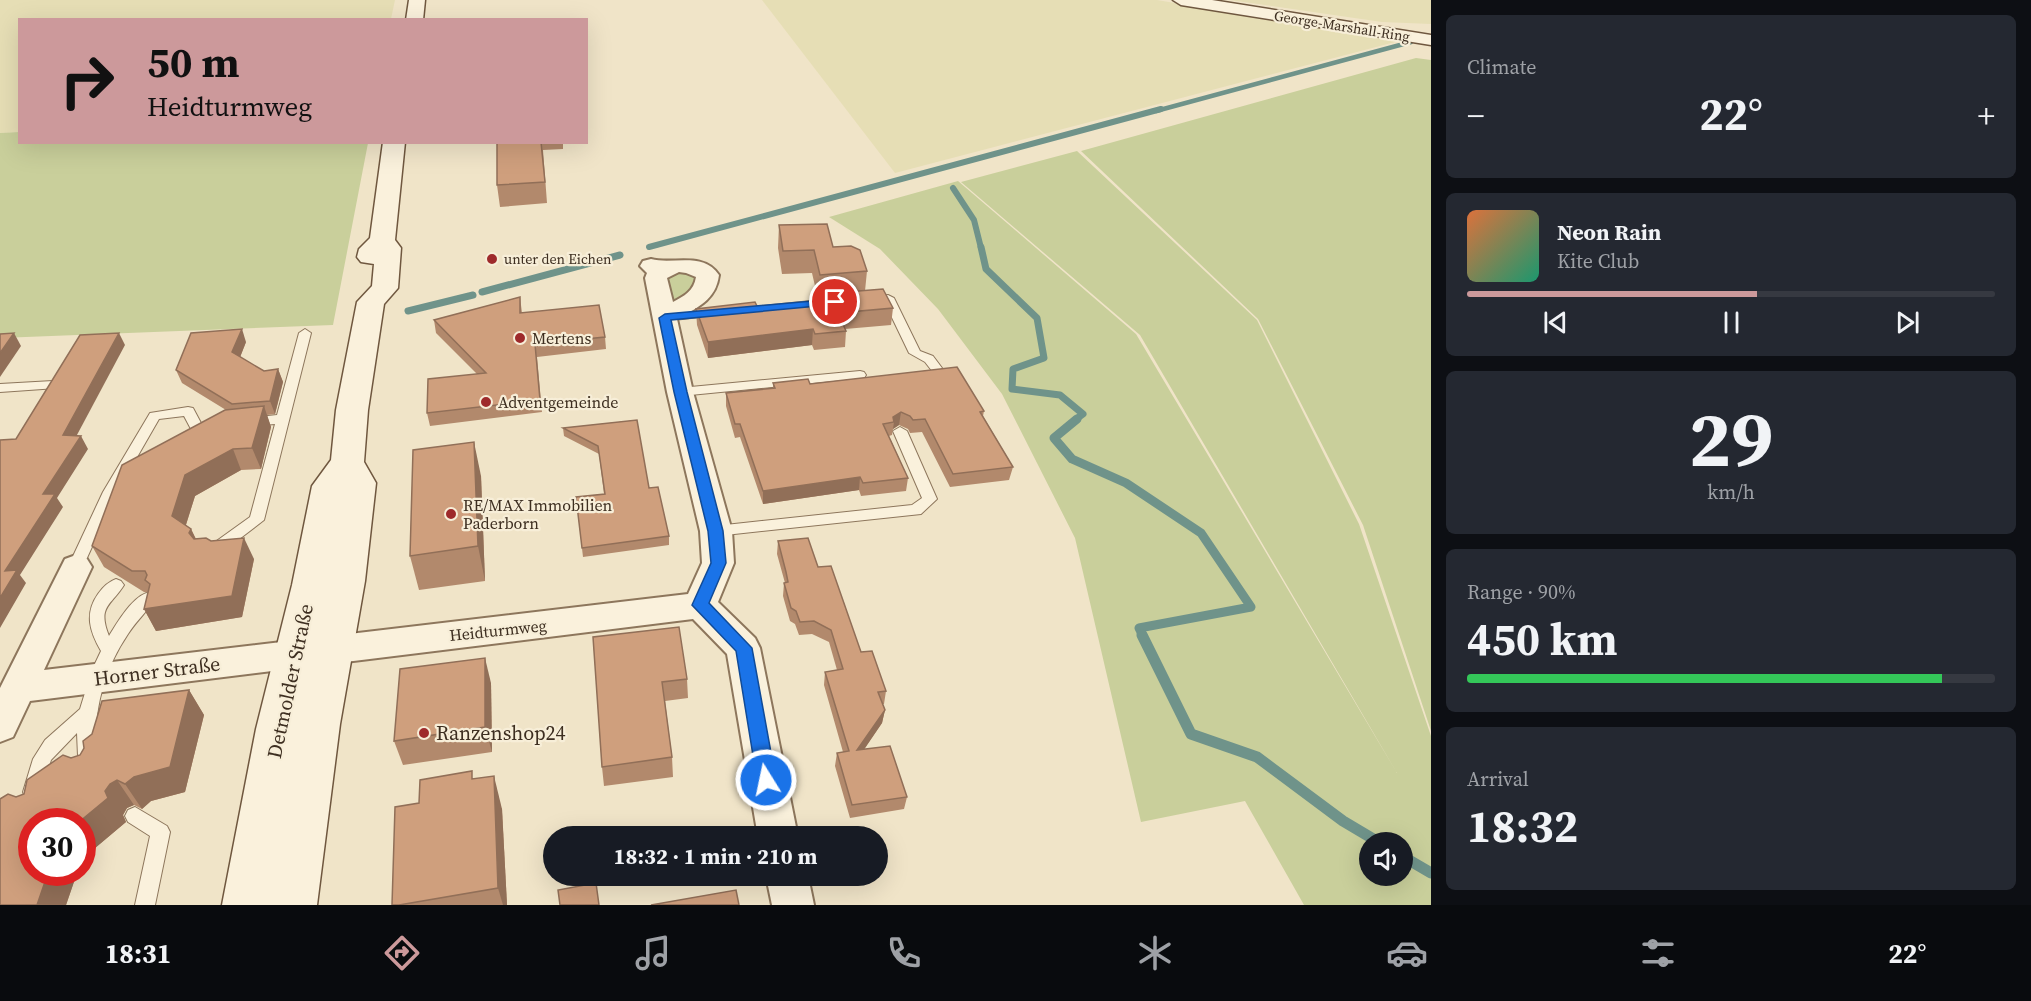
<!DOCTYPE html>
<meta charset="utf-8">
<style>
:root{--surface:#171b24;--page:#242831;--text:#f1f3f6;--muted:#9ea1a6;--line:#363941;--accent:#cc999b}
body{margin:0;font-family:"Source Serif 4",serif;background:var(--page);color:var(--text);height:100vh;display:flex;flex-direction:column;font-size:22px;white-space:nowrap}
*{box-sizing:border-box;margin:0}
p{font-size:20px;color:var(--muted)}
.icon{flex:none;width:33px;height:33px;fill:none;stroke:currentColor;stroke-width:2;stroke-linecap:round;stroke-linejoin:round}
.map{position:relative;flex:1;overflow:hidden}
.side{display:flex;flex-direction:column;gap:15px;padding:15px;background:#0d0f14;width:600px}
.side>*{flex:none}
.hud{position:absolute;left:18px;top:18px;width:570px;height:126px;border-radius:0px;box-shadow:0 6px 24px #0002;background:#cc999b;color:#111;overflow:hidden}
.buttons{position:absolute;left:1359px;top:832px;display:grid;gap:12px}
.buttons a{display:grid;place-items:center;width:54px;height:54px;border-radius:50%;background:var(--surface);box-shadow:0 6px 24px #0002;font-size:30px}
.speed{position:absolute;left:18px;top:808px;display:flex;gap:12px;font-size:30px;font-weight:700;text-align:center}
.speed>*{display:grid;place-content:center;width:78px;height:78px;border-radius:50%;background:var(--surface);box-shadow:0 6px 24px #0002;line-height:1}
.speed .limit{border:9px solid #d22;background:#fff;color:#111}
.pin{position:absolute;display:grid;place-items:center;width:51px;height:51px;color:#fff;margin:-26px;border:3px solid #fff;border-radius:50%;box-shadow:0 2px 6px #0007}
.me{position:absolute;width:66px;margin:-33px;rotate:350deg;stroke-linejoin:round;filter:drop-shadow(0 0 4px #0008)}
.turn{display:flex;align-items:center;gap:21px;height:126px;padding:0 30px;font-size:27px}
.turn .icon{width:78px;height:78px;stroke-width:2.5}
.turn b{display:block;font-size:42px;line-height:51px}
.big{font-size:45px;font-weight:700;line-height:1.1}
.side .widget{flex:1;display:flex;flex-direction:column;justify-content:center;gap:9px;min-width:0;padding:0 21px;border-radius:9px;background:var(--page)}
.side .dial{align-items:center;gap:0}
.dial b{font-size:78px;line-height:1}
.song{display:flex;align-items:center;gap:18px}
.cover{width:72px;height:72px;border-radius:9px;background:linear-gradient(135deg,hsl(20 70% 55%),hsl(160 70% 35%))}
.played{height:6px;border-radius:3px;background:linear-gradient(90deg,var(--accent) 55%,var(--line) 55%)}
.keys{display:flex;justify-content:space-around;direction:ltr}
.heat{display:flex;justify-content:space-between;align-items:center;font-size:33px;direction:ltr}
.charge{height:9px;border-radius:4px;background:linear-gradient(90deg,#34c759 90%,var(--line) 0)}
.trip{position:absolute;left:543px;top:826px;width:345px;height:60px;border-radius:30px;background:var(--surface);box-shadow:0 6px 24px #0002;font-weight:700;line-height:60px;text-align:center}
.dock{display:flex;height:96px;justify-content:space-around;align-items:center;background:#090b0e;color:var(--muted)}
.dock .icon{width:42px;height:42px}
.dock .current{color:var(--accent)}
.dock b{font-size:27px;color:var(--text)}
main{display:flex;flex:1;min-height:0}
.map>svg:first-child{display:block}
.farmland{fill:#e6deb5}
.green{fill:#c9cf9b;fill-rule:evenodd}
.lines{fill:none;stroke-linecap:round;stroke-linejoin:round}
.stream-far4{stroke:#6f938a;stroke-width:4.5}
.stream-far3{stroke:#6f938a;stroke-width:6}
.stream-far2{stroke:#6f938a;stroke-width:7}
.stream-far1{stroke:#6f938a;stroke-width:9}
.stream{stroke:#6f938a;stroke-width:11}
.service-casing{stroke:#8d765c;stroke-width:2}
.minor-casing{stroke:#8d765c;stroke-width:4}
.secondary-casing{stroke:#6f573f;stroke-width:3}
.service{fill:#faf1dc;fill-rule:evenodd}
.minor{fill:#faf1dc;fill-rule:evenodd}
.secondary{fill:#faf1dc;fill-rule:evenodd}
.wall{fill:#b2896c}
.shaded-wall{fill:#916f58}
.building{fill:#cf9f7d;stroke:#916f58;stroke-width:1.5}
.route{fill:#1a73e8;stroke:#114b97;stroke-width:1.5}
.poi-dot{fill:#9e2a2b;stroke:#f7eed8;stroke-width:2}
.labels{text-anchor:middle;stroke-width:4.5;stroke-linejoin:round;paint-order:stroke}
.far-street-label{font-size:14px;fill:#3d2e20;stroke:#f7eed8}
.far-poi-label{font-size:14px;fill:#3d2e20;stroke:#f7eed8;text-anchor:start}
.poi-label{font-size:16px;fill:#3d2e20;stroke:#f7eed8;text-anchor:start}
.street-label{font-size:16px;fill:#3d2e20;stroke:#f7eed8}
.near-street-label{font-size:20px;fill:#3d2e20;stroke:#f7eed8}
.near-poi-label{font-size:20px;fill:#3d2e20;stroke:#f7eed8;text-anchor:start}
</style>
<main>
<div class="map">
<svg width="1431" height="905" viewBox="0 0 1431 905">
<rect width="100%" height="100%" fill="#f0e4c8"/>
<g class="farmland">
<path d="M0,0h395l-4,19 -371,1 -1,112 -19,1z"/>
<path d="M762,0h395l242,41 -504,132z"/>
<path d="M1230,0h201v24l-49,-2z"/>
</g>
<g class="green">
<path d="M1416,58l15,2v671l-68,-206 -105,-206 -177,-168z"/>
<path d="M19,132l1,10 348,1 -35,182 -333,13v-205z"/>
<path d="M1077,151l180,169 102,204 72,212v169h-127l-59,-104 -104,21 -66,-284 -73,-144 -64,-85 -58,-60 -51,-32 129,-36 178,153 261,439 -257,-438 -179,-153zM1370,843h32v33h-32z"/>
<path d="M671,272h21l10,10 -17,15 -10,3 -4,-2 -7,-23z"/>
</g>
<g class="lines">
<path class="stream-far4" d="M1156,111l255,-69"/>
<g class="stream-far3">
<path d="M953,188l21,32 7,28"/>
<path d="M649,247l512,-138"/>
</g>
<g class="stream-far2">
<path d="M981,247l5,22 51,49 7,40 -31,11 -1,20 48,6 23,19 -8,6"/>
<path d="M482,292l138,-37"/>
<path d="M408,311l65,-16"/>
</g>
<path class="stream-far1" d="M1077,419l-23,19 18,21 54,24 75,50 50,74 -112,21 4,8"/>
<g class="stream">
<path d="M1142,635l49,99 66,23 86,64 37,22"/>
<path d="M1402,856l29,17"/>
</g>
<g class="service-casing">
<g id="service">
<path d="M888,295l6,3 26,53 13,5 9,12 -2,3h-8l-7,-9 -16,-9 -25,-52 -8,-3 2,-2z"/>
<path d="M821,300l6,3 -2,2 -84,9 -6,-3 6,-3z"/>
<path d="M713,310l4,1v4l-52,6 -6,-3 6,-3z"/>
<path d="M305,329l6,4 -47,187 -43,33h-10l-2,-4 2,-4 39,-28 25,-93 -25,2 -7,-4 7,-4 27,-3 22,-82z"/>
<path d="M860,371l4,1 2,3 -2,3 -184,18 -6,-4 6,-4z"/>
<path d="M53,381l6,4 -2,3 -57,4v-8z"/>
<path d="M188,407l5,1 8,15h17l2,3 -2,3 -26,2 -8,-15 -25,3 -42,73 -36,79h-10l-3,-4 35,-75 47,-79z"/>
<path d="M900,427l7,4 30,68 -16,15 -205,22 -5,-1 -2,-4 2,-4 5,-1 196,-21 10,-7 -29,-67z"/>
<path d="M116,579l5,2 3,4c-13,21 -27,21 -15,51 8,-13 28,-48 45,-43l2,4c-7,13 -20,24 -28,37 -25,37 -35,79 -32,122l-3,6 -6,2 -6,-2 -3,-6 -1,-23 -26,27 -12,38 -7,2 -7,-2 -2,-6 10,-33 12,-19 35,-31 12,-39 9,-19c-11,-19 -17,-37 -3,-57 5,-7 10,-12 18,-15z"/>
<path d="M135,807l32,19 3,6 -15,73h-20l15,-69 -22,-14 -3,-6 3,-6z"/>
</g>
</g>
<g class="minor-casing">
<g id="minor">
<path d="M651,259c22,6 52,-8 68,16 -3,25 -22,33 -42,44l16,73 39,139 2,32 -16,39 37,36 5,10 38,189h-40l-31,-183 -34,-35 -663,82 -17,36 -13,5v-54l65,-129 11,-4 11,4 5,8 -48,103 644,-76 14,-31 -2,-32 -33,-139 -22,-114 2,-5 -7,-7 3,-5zM679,272l7,1 10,4c-2,14 -12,19 -23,25l-6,-24z"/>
<path d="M766,876h42l6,29h-42z"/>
</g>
</g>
<g class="secondary-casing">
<g id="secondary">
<path d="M409,0h16l-2,20h-17z"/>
<path d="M1173,0h39l219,35v10l-250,-40z"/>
<path d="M383,142h22l-10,98 6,8 -3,40 -14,16 -16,106 -4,52 12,21 -11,98 -25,143 -23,181h-95l34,-176 36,-144 20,-99 19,-26 5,-50 21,-108 15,-16 2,-22 -13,-2 -4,-5 2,-8 11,-11z"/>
</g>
</g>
<use href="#service" class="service"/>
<use href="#minor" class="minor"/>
<use href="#secondary" class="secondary"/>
</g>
<g class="wall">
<path d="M497,142h66v7l-20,1 4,53 -47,4 -3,-22z"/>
<path d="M779,225l54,22 34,24 -2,20 28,17 -2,17 -46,4 1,2 -1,16 -31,3 -2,-5 -104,13 -11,-33 -1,-16 63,1 62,-7v-4h-3l-6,-26 -30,1 -4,-26z"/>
<path d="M520,297l2,16 83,24 1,12 -69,8 5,55 -112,14 -3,-13 50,-39 -41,-41 -2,-13z"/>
<path d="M246,342l-6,15 24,14 14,-2 5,13 -8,32 -8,1 4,12 -10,42 -20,1 -46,26 -9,29 5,4 5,10 15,2 43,18 -12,58 -86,14 -12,-22 4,-17h-4l-40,-25 -12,-21 134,-136 -44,-27 -6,-13z"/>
<path d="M773,383l37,1 174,27 -1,5 30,51 -4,13 -59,7 -28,-55 -12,1 -2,-4 -9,-4 -6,4 -1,6 -3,1 19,42 -2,13 -45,5 -2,-6 -96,14 -23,-67 -5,1 -9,-32v-13l47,-5z"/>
<path d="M637,420l12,68 20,48v9l-86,12 -7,-60 28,-3 -5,-40 -35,-18 -1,-8z"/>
<path d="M481,476l4,105 -66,9 -9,-34z"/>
<path d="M778,541l40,26 43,85 25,39 -2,13h-2l3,6 -3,13 -18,26 43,48 -3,12 -54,9 -15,-52 2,-13 6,-1 -19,-67 1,-13 12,-2 -8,-28 -17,-8 -13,1 -4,-11 -5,-3 -7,-25 1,-13h1l-8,-29z"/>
<path d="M593,637l94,42 1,19 -23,3 7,56 1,20 -69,9 -2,-19z"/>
<path d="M491,683l1,69 -89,13 -9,-24z"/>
<path d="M189,690l15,25 -19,77 -34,9 -9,8 -8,-4 -7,3 -4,7 3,7 -44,37v-37h-50v51h45l-11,32h-66v-106l8,-5 8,3 8,-3 3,-14 36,-25 8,3 9,-3 4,-7 -1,-7 9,-7 10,-33z"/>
<path d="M474,779l28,30 5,96h-115l27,-102z"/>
</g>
<g class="shaded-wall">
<path d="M242,329l4,13 -9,23 -5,-13z"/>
<path d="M813,329l-1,16 -104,13v-16z"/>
<path d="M14,333l7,13 -21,31v-24z"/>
<path d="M119,333l6,12 -55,103 -7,-13z"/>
<path d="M278,369l5,13 -8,32 -5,-13z"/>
<path d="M264,406l7,21 -10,42 -9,-21z"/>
<path d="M901,412l-2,13 -6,4 1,-7 -1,-5z"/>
<path d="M81,436l7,13 -31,49 6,9 -43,68 6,8 -26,45v-30l5,-27 38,-77z"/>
<path d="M474,442l7,34 4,105 -7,-35z"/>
<path d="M233,449l8,21 -46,26 -13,41 -10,-21 13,-41z"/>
<path d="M860,477l-1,13 -96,14v-13z"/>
<path d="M191,529l10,21 -12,-17z"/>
<path d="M244,538l10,21 -12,58 -86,14 -12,-22z"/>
<path d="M485,658l6,25 1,69 -7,-25z"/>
<path d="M189,690l15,25 -19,77 -34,9 -9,8 -17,-25z"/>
<path d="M885,710l-3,13 -27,40 2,-13z"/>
<path d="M494,776l8,33 5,96h-4l-5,-17z"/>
<path d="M117,780l17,25 -7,3 -4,7 3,7 -44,37v-37h-3l31,-38z"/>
<path d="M48,873h29l-11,32h-29z"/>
</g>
<g class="building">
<path d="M497,142h44l4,40 -48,3z"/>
<path d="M827,224l6,23 18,-1 9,4 7,21 -47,4 -6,-25 -31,1 -4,-26z"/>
<path d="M883,289l10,19 -55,5 8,18 -31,3 -2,-5 -105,13 -12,-33 59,-7 4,8 65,-8 -2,-8z"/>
<path d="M520,297v16l79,-8 6,32 -70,7 5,56 -113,13 1,-34 58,-6 -52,-53z"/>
<path d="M242,329l-10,23 32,19 14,-2 -8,32 -38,3 -56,-34 15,-37z"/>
<path d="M14,333l-14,20v-19z"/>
<path d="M119,333l-56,102 18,1 -38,58h12l-50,77 12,-1 -17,28v-158l16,-1 64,-104z"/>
<path d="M957,367l27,44 -4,1 33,55 -60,7 -28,-55 -12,1 -3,-4 -9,-4 -8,5 1,5 -11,2 25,54 -45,5 -3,-6 -97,14 -23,-67h-5l-9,-31 49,-5 -2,-5 35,-4 2,5z"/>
<path d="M264,406l-12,42 -19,1 -48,26 -13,41 19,13 -2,4 5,6 12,-1 5,3 33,-3 -12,58 -88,13 6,-25 -5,-4 2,-5 -2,-4h-13l-40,-25 30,-81 103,-55z"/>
<path d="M637,420l12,68 9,-1 11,49 -87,12 -6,-51 29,-3 -7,-48 -35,-18z"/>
<path d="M474,442l4,104 -68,10 3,-106z"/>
<path d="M808,538l10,29 13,-1 30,86 11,-1 14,40 -8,1 7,18 -28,40 33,-4 17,51 -55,8 -15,-52 12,-2 -24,-79 18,-3 -12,-39 -17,-9 -14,1 -4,-11 -5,-3 -7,-25 4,-1 -2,-10 -8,-31z"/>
<path d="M679,627l8,52 -25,3 10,75 -70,10 -9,-130z"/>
<path d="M485,658v69l-91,14 6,-72z"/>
<path d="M189,690l-19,77 -36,10 -9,7 -8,-4 -7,4 -5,7 3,7 -29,24h-47v51h16l-11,32h-37v-106l8,-5 8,3 8,-3 3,-14 36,-25 8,3 9,-3 4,-7 -1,-7 9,-7 10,-33z"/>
<path d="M472,771v8l22,-3 4,112 -99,17h-7l3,-98 24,-4 1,-23z"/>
<path d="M596,883l3,22h-39l-2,-15z"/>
<path d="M736,890l3,15h-88z"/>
</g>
<path class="route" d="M835,299l6,3 -2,2 -168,16 16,72 36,139 3,32 -17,40 43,45 24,132 -3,6 -7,2 -6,-2 -3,-6 -21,-129 -44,-46 19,-42 -3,-32 -34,-139 -15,-74 6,-4z"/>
<g class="poi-dot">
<circle cx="492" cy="259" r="6"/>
<circle cx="520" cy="338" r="6"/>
<circle cx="486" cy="402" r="6"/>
<circle cx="451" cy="514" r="6"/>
<circle cx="424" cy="733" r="6"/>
</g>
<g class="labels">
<g class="far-street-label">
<text transform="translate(1342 26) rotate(9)" y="5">George-Marshall-Ring</text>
</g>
<g class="far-poi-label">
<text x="504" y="264">unter den Eichen</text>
</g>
<g class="poi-label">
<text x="532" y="344">Mertens</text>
<text x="498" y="408">Adventgemeinde</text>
<text x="463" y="511">RE/MAX Immobilien<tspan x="463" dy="18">Paderborn</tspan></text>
</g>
<g class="street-label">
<text transform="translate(498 630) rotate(-6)" y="6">Heidturmweg</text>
</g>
<g class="near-street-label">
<text transform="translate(157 671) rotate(-7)" y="7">Horner Straße</text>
<text transform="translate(290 681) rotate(-78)" y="7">Detmolder Straße</text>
</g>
<g class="near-poi-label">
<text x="436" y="740">Ranzenshop24</text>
</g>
</g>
</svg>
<div class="buttons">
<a><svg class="icon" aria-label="sound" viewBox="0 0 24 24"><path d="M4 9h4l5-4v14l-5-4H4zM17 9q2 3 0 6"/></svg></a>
</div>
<div class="speed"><div class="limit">30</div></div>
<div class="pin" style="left:835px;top:302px;background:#d93025"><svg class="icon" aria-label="arrive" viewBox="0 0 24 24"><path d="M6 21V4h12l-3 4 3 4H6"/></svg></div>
<svg class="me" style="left:766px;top:780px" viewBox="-20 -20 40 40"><circle r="17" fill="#1a73e8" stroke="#fff" stroke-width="3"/><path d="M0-11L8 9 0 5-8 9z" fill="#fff"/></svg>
<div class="trip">18:32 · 1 min · 210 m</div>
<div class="hud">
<div class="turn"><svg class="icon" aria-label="right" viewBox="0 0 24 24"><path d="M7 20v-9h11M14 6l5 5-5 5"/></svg><div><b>50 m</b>Heidturmweg</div></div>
</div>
</div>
<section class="side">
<div class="widget"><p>Climate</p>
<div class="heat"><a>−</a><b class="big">22°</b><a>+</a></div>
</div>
<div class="widget">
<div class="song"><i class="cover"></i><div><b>Neon Rain</b><p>Kite Club</p></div></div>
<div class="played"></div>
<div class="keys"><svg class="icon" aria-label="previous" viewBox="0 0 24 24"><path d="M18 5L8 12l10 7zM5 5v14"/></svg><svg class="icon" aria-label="pause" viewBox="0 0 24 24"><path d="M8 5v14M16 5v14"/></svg><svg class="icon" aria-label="next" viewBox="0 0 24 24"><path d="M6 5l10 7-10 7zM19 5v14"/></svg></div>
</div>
<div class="widget dial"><b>29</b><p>km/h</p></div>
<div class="widget"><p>Range · 90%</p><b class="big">450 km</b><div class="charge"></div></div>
<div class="widget"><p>Arrival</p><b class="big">18:32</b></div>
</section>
</main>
<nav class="dock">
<b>18:31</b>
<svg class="icon current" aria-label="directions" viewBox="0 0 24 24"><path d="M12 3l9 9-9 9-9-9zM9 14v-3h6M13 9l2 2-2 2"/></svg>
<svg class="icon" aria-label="music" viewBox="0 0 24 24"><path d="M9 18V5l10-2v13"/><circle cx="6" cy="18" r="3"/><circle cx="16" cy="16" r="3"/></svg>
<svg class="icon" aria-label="phone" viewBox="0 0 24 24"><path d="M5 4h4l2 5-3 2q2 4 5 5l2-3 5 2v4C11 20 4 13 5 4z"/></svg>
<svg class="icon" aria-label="climate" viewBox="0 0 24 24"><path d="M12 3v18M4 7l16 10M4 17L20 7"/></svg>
<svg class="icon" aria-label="car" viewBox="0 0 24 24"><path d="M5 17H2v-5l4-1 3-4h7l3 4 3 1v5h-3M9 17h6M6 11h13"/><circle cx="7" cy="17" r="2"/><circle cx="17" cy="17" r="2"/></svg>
<svg class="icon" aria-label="filters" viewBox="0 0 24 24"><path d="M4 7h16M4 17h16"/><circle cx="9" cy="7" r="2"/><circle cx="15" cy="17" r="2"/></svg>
<b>22°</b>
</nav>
